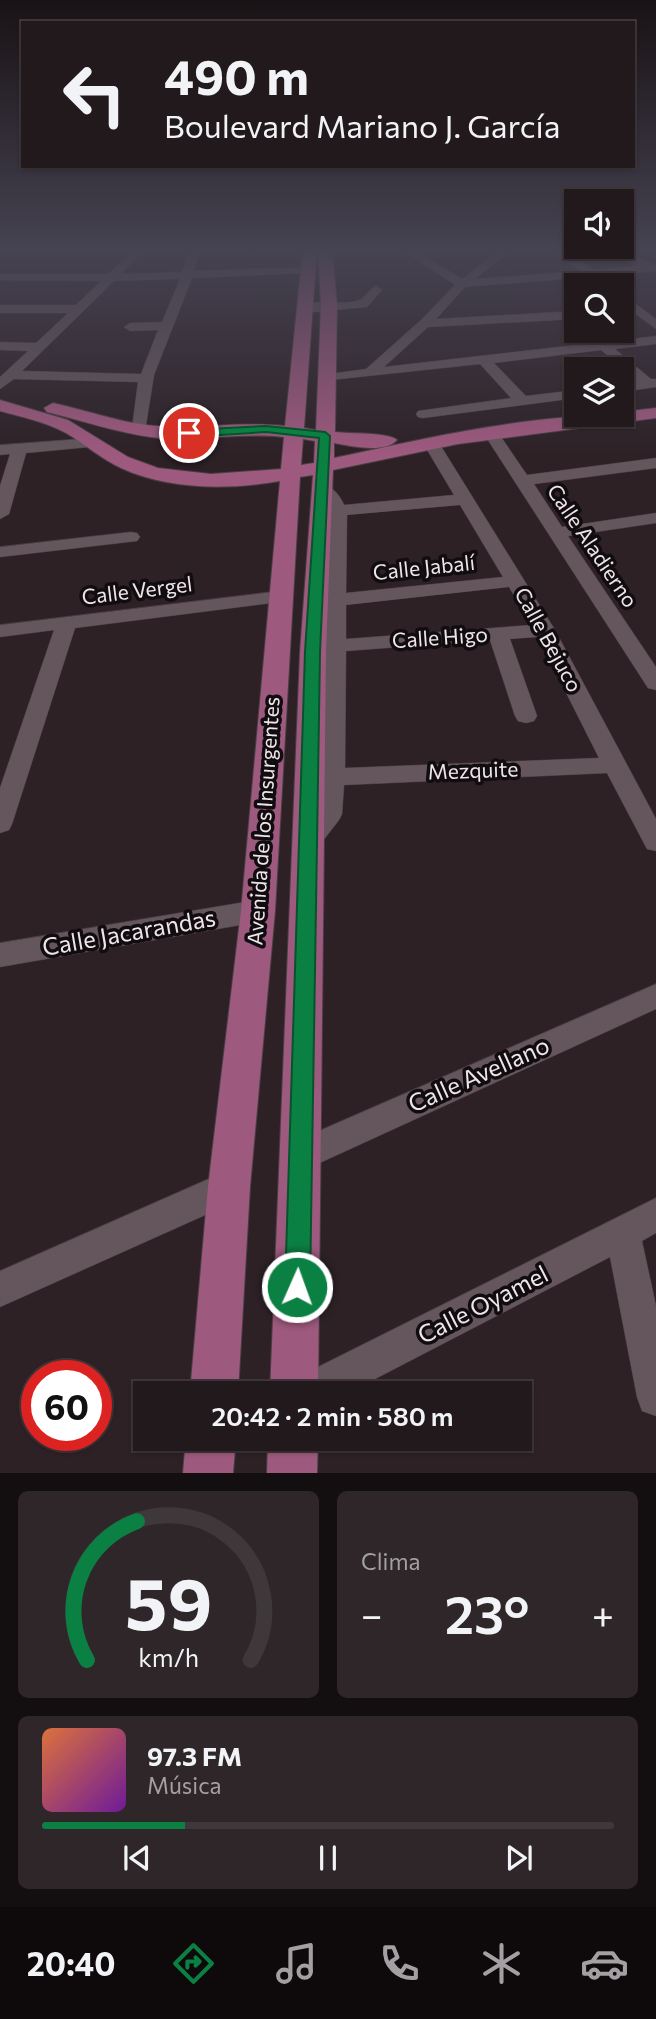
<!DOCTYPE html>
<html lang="es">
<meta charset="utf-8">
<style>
:root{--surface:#22191c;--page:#2e2629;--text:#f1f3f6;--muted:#a2a0a3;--line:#3f383b;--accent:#0b8043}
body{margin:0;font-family:Commissioner,sans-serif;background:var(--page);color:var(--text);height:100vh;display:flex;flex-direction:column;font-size:26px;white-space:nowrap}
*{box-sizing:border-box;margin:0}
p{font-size:23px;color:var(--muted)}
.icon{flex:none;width:38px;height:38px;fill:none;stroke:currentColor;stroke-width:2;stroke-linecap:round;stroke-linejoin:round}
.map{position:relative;height:1473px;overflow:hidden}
.side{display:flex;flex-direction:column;gap:18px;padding:18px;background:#130e0f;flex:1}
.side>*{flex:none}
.top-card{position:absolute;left:21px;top:21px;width:614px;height:147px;border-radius:0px;box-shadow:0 2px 5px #0004,0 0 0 2px var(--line);background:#22191c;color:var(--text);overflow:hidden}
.controls{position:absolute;left:564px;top:189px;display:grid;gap:14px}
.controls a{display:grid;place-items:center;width:70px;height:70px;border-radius:0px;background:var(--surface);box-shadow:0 2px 5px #0004,0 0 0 2px var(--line);font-size:35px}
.speed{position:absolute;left:21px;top:1360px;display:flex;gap:14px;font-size:35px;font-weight:700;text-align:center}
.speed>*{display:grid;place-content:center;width:91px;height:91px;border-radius:50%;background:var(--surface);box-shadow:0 2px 5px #0004,0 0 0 2px var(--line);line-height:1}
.speed .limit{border:10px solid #d22;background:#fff;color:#111}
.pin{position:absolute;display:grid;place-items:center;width:60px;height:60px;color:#fff;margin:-30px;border:4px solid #fff;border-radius:50%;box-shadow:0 2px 7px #0007}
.me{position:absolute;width:77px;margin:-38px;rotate:2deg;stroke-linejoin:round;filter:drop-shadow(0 0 5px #0008)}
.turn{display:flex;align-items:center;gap:24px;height:147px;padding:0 28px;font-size:32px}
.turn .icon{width:91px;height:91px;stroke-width:2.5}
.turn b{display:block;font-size:49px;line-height:60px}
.big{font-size:52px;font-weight:600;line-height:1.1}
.side .card{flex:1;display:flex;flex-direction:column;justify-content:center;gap:10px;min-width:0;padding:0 24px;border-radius:10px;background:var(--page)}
.side .dial{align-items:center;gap:0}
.dial svg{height:182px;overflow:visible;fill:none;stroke:var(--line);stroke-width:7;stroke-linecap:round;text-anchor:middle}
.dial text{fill:var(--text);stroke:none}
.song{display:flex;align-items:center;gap:21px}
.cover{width:84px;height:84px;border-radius:10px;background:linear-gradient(135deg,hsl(20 70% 55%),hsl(280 70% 35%))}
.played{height:7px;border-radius:4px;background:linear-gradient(90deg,var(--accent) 25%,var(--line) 25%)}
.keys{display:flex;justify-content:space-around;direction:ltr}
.heat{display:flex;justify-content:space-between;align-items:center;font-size:38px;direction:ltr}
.side .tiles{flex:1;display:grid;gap:18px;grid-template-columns:1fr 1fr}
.card:last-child{grid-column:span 2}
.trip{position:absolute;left:133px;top:1381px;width:399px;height:70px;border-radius:0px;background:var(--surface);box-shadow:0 2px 5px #0004,0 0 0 2px var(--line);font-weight:600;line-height:70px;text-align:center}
.dock{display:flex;height:112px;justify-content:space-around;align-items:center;background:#0e0a0b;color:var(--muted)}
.dock .icon{width:49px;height:49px}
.dock .current{color:var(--accent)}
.dock b{font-size:32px;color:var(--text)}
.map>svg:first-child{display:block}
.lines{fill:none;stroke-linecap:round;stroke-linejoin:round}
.minor-casing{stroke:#493f43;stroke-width:1}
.major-casing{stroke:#493f43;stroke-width:2}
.minor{fill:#64565c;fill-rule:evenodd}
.major{fill:#9e597e;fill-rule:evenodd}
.route{fill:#0b8043;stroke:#07532c;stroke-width:2}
.labels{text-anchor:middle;stroke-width:7;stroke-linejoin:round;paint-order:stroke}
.street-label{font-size:21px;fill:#eee5e9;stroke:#110c0f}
.near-street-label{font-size:24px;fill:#eee5e9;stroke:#110c0f}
</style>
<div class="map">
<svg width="656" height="1473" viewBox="0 0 656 1473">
<rect width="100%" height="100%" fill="#2d2126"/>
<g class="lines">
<g class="minor-casing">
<g id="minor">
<path d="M135,249h11l-25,25 61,-2 8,-23h10l-6,22 114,-4 6,3 -6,3 -116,5 -38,97 -9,56h-10l-3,-3 6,-46 -124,-3 -14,10v-12l28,-26 -28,-1v-8l36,1 32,-30h-68v-8h76l25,-24 -101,-1v-6h108zM180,279l-18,43 -32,1 -6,4 6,4 28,-1 -17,44 -119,-3 92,-90z"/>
<path d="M400,249h13l49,30 39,-30h12l-38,30 105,-8 -31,-22h12l33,21 44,-4 -40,-17h15l43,16v6l-54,5 -5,4 -8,-3 -124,10 -29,32 140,-8v8l-148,8 -44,40 209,-24 -12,-12h13l13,11 49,-6v8l-41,5 36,30h5v8l-35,5v-8l16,-3 -36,-31 -107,13 32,33 50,-6v8l-153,20 -5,-1 -2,-3 2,-3 93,-13 -31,-34 -159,17v-6l45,-6 55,-49 34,-35z"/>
<path d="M376,286l6,4 -15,17 -63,6 -6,-4c17,-13 44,-2 61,-9 6,-2 10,-11 17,-14z"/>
<path d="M621,293l35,26v10l-35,-26z"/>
<path d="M492,429l5,2 30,44 129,-17v10l-122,16 28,43 94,-14v10l-88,13 88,131v23l-8,-2 -164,-254z"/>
<path d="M94,438l6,2 2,3 -2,3 -74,7 -17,61 -9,5v-33l10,-32 -10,1v-10z"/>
<path d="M431,438l8,5 116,187 101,189v32l-9,-2 -40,-76 -263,12 -2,29 -3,6 -21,27 -9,2 -9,-2 -4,-7 22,-28 3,-35 8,-266 -4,-11 -12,-11 2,-4c14,-3 24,8 29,20l110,-10 -31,-52zM460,505l43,72 -157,16 1,-78zM509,587l23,38 -186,14v-34zM538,637l61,121 -254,10 1,-117 144,-11 25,76 3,5 8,2 8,-2 3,-5 -27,-77z"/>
<path d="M131,532l6,1 3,4 -3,4 -137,16v-10z"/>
<path d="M280,591l10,6 -3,4 -212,27 -63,196 -3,6 -9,3v-45l54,-158 -54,7v-12z"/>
<path d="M258,900l10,3 4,8 -4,8 -10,3 -258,45v-24z"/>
<path d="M656,984v25l-343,157 -12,5 -12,-5 -4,-11 4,-11z"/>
<path d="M229,1170l12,5 5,12 -5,12 -241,108v-36z"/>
<path d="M656,1198v35l-14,8 14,65v110l-14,-5 -5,-14 -27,-140 -262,136h-59l5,-14z"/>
</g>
</g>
<g class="major-casing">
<g id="major">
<path d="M303,249h14l-13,179 12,2 5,-125 -3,-56h14l5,56 -2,127c14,2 54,0 62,8 -12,14 -46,6 -63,3v15c93,-20 191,-43 287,-43v-3l35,-4v10l-198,26 -125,26 -7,182 -8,741h-48l30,-741 13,-177 -13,2 -25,434 -25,276 -12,206h-48l18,-206 33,-276 39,-430c-52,9 -111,9 -159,-13 -20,-9 -36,-24 -55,-35 -20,-11 -44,-16 -66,-22v-11l68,20 60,37 30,11 53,6 70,-5 3,-32c-41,-5 -83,4 -125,1 -34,-3 -79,-18 -112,-26l-3,-4 9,-5c33,7 74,22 107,23 42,3 84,-5 125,0zM303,439l12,2 -1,22 -13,2z"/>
<path d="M186,1438h50l-3,35h-50z"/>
<path d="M268,1438h50l-1,35h-50z"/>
</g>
</g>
<use href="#minor" class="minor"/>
<use href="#major" class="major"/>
</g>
<linearGradient id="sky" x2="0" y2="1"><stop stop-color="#191215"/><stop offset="0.55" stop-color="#464352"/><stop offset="1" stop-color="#464352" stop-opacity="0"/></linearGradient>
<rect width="656" height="455" fill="url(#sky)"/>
<path class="route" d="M266,426l59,6 5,4 -10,216 -10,635 -4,9 -9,4 -9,-4 -3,-9 20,-635 14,-214 -53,-6 -77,5 -6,-4 6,-3z"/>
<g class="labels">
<g class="street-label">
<text transform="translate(592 546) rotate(56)" y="7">Calle Aladierno</text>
<text transform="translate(424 568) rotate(-6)" y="7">Calle Jabalí</text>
<text transform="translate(137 591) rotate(-7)" y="7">Calle Vergel</text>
<text transform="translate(440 638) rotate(-4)" y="7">Calle Higo</text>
<text transform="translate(548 640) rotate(61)" y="7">Calle Bejuco</text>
<text transform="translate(473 771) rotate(-2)" y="7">Mezquite</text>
<text transform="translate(264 821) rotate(-86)" y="7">Avenida de los Insurgentes</text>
</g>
<g class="near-street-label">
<text transform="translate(129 933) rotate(-10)" y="8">Calle Jacarandas</text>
<text transform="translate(479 1075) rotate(-24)" y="8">Calle Avellano</text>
<text transform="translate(483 1305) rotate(-27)" y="8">Calle Oyamel</text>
</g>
</g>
</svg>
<div class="controls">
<a><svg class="icon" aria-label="sound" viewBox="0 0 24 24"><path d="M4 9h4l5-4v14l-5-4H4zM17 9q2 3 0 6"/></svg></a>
<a><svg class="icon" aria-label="search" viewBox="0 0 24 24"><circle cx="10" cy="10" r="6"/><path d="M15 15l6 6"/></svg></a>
<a><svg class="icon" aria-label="layers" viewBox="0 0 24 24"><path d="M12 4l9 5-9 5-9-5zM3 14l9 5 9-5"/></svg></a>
</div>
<div class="speed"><div class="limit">60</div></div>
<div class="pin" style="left:189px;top:433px;background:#d93025"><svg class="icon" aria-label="arrive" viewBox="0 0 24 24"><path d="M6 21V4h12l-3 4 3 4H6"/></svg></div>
<svg class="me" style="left:297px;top:1287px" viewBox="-20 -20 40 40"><circle r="17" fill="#0b8043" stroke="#fff" stroke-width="3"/><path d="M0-11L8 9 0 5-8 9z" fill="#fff"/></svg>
<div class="trip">20:42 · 2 min · 580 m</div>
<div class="top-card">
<div class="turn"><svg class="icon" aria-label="left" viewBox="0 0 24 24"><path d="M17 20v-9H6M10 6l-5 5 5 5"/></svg><div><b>490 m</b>Boulevard Mariano J. García</div></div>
</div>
</div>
<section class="side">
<div class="tiles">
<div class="card dial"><svg viewBox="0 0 100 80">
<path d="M14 69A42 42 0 1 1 86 69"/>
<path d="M14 69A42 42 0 0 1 36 8" stroke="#0b8043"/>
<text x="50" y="56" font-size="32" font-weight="700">59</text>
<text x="50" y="72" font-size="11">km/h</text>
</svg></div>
<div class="card"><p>Clima</p>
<div class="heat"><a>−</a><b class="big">23°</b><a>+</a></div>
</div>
<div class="card">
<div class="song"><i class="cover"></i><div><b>97.3 FM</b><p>Música</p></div></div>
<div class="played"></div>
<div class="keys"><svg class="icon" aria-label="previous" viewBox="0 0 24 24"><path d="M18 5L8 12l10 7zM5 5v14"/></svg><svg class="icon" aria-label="pause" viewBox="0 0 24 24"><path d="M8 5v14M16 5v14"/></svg><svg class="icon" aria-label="next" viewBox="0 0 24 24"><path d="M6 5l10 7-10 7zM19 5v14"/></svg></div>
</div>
</div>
</section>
<nav class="dock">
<b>20:40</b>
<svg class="icon current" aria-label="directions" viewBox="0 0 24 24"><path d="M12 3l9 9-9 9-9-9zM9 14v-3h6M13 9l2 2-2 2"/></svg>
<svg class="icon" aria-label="music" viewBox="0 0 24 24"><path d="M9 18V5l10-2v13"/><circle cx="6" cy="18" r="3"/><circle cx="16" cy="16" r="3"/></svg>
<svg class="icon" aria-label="phone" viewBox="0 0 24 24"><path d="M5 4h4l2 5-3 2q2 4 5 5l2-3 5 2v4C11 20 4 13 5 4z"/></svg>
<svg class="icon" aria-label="climate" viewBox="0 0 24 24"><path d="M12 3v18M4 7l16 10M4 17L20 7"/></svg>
<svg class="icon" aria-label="car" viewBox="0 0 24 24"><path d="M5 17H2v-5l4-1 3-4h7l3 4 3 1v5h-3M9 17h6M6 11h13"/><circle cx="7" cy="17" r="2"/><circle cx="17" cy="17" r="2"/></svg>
</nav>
